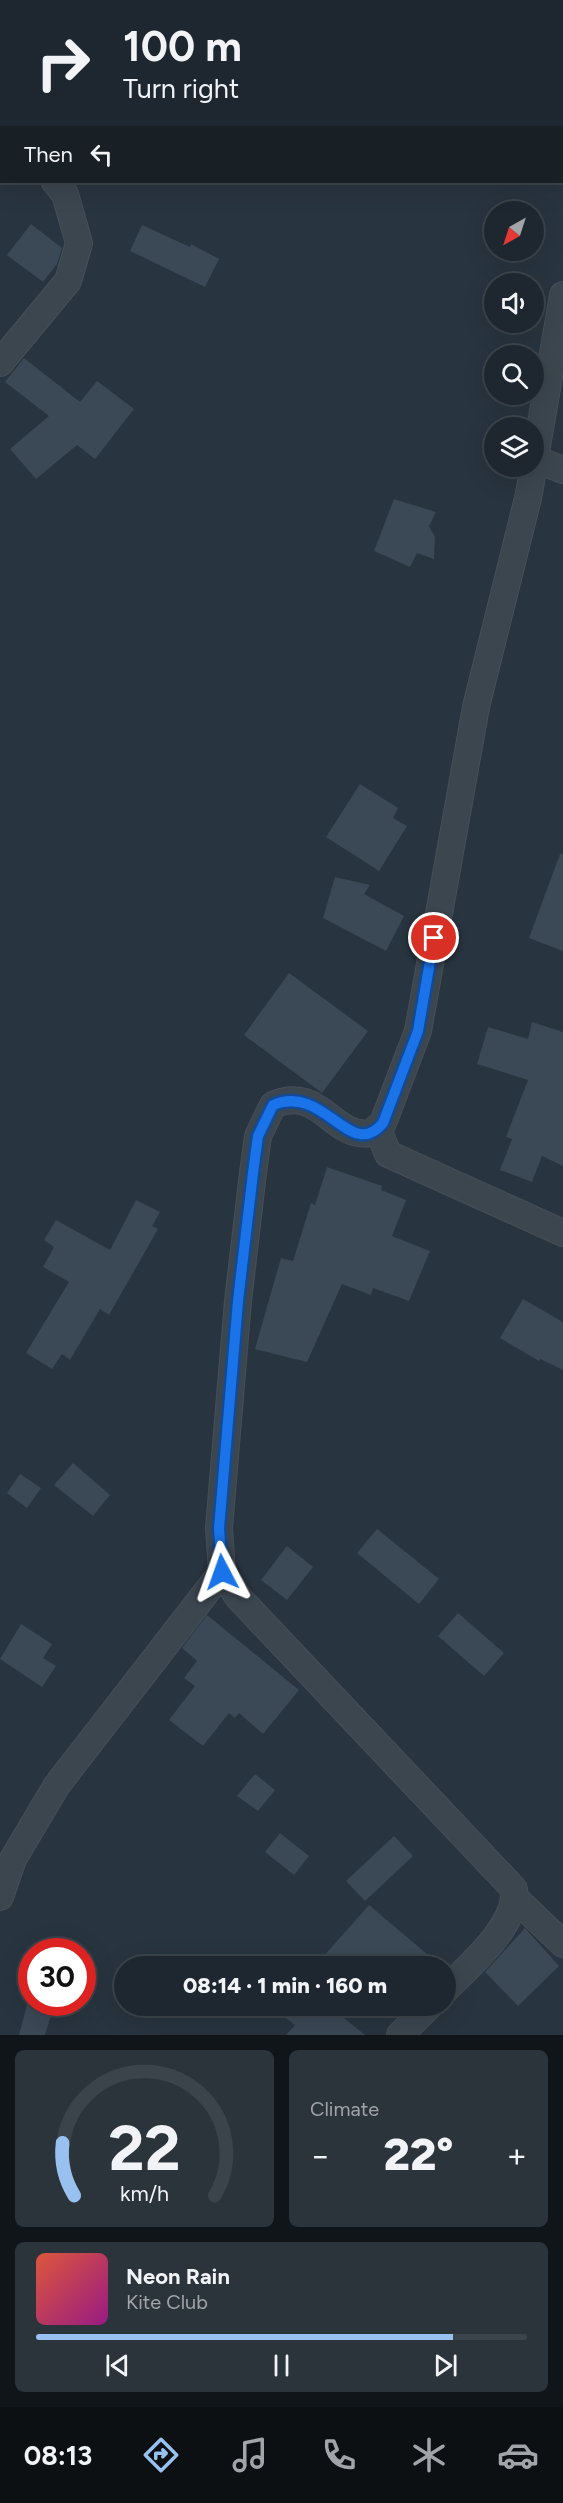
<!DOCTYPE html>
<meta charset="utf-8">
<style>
:root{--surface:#1e272f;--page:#2b333b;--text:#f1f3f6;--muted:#a1a5aa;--line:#3c444b;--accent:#98c1ef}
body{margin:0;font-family:Figtree,sans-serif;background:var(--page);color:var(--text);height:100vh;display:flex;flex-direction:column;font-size:22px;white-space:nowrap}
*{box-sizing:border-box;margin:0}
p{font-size:20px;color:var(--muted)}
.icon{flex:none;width:33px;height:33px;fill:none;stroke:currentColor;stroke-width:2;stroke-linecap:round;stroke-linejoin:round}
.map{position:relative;height:2035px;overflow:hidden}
.side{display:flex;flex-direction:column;gap:15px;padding:15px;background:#10151a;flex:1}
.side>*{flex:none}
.guide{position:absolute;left:0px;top:0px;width:564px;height:183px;box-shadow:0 6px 24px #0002,0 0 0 2px var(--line);background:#1e272f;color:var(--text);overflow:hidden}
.needle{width:39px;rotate:219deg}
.buttons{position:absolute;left:484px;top:201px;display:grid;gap:12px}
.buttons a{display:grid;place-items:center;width:60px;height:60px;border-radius:50%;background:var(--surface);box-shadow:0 6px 24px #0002,0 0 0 2px var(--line);font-size:30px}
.speed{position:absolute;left:18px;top:1938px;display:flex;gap:12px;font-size:30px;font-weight:700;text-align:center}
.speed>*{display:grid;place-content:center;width:78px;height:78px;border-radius:50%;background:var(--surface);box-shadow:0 6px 24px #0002,0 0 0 2px var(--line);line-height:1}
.speed .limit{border:9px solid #d22;background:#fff;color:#111}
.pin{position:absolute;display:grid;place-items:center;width:51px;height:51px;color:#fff;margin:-26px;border:3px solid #fff;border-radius:50%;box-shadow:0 2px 6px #0007}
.me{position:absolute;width:66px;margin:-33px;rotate:356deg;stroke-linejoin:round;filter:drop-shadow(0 0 4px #0008)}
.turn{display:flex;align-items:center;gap:21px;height:126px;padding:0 24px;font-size:27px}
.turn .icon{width:78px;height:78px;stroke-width:2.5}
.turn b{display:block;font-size:42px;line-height:51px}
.then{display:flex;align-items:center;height:57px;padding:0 24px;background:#0003;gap:12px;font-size:22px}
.big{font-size:45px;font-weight:800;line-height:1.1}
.side .widget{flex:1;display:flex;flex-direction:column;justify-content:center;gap:9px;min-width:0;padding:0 21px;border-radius:9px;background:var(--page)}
.side .dial{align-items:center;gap:0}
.dial svg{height:156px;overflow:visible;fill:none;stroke:var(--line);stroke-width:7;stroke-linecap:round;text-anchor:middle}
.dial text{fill:var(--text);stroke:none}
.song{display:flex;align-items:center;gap:18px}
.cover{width:72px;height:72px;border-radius:9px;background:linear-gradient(135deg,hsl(10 70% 55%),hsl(310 70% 35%))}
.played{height:6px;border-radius:3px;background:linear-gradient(90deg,var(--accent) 85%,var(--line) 85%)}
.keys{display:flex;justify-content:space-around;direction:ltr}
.heat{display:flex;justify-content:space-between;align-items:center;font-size:33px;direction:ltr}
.side .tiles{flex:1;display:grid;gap:15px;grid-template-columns:1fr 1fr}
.widget:last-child{grid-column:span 2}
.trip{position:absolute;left:114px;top:1956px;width:342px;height:60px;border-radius:30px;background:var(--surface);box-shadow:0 6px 24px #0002,0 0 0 2px var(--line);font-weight:800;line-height:60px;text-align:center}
.tabs{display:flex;height:96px;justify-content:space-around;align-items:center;background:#0c1013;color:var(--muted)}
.tabs .icon{width:42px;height:42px}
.tabs .on{color:var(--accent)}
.tabs b{font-size:27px;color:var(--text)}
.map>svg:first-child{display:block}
.building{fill:#3b4855}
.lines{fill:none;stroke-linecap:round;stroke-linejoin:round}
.minor-casing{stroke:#464f58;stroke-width:28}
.minor{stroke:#3c464f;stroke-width:26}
.route-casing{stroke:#114b97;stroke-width:15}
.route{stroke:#1a73e8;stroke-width:10}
</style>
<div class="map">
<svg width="563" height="2035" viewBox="0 0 563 2035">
<rect width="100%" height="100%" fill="#28343f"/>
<g class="building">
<path d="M31,224l31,24 -5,16 -14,18 -36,-27z"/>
<path d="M142,225l48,22 1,-3 28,15 -14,28 -75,-36z"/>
<path d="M24,358l56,44 17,-21 37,28 -39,50 -18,-14 -41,34 -26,-30 39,-33 -44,-34z"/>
<path d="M394,499l42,13 -7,14 6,11 -1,22 -17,-6 -7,14 -36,-16z"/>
<path d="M360,784l38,24 -5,10 14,8 -28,45 -53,-34z"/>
<path d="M560,854h3v97l-34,-13z"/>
<path d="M335,877l35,8 -6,9 40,22 -18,35 -63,-33z"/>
<path d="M289,973l79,58 -46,62 -78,-58z"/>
<path d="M532,1022l31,10v134l-21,-10 -10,26 -32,-12 12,-31 -6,-2 22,-57 -51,-16 11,-37 40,12z"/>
<path d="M327,1167l55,19 -1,4 25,10 -14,36 38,15 -21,50 -36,-13 -2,7 -29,-11 -35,78 -52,-13 26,-91 12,3 18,-58 4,2z"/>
<path d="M136,1200l24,12 -8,14 6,3 -49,86 -9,-6 -30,51 -8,-6 -10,15 -26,-16 43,-71 -26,-15 11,-20 -10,-7 12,-20 54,30z"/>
<path d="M523,1299l40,23v48l-23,-11 -1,2 -39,-23z"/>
<path d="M73,1463l37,32 -17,21 -39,-31z"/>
<path d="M20,1474l21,14 -14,20 -20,-15z"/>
<path d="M377,1529l62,50 -20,25 -62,-51z"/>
<path d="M287,1546l26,21 -26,33 -26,-20z"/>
<path d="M458,1613l46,40 -20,23 -46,-40z"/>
<path d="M207,1615l92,75 -36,44 -24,-21 -4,5 -6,-5 -26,33 -34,-26 26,-34 -11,-8 13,-17 -15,-13z"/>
<path d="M21,1624l31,20 -9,14 13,8 -14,21 -42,-28z"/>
<path d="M255,1774l20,16 -17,21 -21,-15z"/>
<path d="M280,1833l29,23 -15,19 -29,-23z"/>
<path d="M394,1836l19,20 -48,45 -19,-20z"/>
<path d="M369,1905l72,61h-126z"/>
<path d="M525,1928l34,38 -41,40 -33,-34z"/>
<path d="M27,2005l25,7 -7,23h-26z"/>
<path d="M271,2006h58l36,29h-79l9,-10z"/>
</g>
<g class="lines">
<g class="minor-casing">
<g id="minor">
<path d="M82,2l1,-2"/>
<path d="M0,120l2,1"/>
<path d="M0,363l68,-82 11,-38 -14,-49 -10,-12"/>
<path d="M535,459l28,11"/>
<path d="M534,464l29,-169"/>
<path d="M378,1129l10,25 175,79"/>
<path d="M0,1897l13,-38 44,-74 165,-213"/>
<path d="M515,1898l48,46"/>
<path d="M446,1989c23,-23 72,-64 68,-100l-276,-292 -16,-25 -3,-44 19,-227 15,-128 5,-37 15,-31c47,-21 60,35 98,28l12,-10 35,-92 58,-324 52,-209 6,-32"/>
<path d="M400,2035l29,-29"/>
</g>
</g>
<use href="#minor" class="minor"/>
</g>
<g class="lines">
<g class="route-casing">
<path id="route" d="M222,1572l-3,-44 2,-23 17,-204 15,-128 5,-37 15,-31c52,-22 77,58 110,18l35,-92 16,-93"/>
</g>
<use href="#route" class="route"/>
</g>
</svg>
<div class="buttons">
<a><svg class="needle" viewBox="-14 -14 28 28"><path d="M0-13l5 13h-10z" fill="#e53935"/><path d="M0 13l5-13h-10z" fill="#a1a5aa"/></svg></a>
<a><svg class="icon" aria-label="sound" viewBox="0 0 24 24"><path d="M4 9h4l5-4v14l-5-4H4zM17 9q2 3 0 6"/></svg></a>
<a><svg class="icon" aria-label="search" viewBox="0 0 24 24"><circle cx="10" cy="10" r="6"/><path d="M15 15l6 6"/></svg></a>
<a><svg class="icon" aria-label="layers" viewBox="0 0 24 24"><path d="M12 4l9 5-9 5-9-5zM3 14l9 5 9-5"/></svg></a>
</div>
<div class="speed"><div class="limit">30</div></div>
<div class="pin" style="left:434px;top:938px;background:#d93025"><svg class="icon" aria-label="arrive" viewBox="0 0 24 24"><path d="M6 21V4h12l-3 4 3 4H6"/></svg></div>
<svg class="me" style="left:222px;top:1572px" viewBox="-20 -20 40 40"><path d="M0-17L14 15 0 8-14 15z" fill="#1a73e8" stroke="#fff" stroke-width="4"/></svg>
<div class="trip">08:14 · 1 min · 160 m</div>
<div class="guide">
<div class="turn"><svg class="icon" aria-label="right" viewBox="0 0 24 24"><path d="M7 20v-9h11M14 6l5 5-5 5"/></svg><div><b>100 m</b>Turn right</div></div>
<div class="then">Then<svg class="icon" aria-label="left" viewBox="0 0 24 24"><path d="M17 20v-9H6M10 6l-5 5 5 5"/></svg></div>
</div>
</div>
<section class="side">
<div class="tiles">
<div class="widget dial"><svg viewBox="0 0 100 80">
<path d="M14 69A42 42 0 1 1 86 69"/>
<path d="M14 69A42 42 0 0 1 8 42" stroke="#98c1ef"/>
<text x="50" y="56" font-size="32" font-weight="700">22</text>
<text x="50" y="72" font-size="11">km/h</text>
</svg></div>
<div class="widget"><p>Climate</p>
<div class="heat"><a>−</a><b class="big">22°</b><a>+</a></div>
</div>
<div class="widget">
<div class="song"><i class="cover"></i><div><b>Neon Rain</b><p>Kite Club</p></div></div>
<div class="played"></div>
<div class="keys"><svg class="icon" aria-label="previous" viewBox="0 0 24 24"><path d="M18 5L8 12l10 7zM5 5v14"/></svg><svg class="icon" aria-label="pause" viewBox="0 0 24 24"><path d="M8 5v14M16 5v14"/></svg><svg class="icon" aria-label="next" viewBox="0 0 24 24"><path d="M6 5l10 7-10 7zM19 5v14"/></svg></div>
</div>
</div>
</section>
<nav class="tabs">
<b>08:13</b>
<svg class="icon on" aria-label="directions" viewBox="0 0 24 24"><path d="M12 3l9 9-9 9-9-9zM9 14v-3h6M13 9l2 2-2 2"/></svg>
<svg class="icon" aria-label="music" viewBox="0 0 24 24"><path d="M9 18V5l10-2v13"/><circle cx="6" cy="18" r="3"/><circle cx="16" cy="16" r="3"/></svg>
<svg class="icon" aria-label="phone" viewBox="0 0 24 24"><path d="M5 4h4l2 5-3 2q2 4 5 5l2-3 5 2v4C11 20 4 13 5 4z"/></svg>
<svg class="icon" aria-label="climate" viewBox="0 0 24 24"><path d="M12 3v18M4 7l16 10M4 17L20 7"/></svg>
<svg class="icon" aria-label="car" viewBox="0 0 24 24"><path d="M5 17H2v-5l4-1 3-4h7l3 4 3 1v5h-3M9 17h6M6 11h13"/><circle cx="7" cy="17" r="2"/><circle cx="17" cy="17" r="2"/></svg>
</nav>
